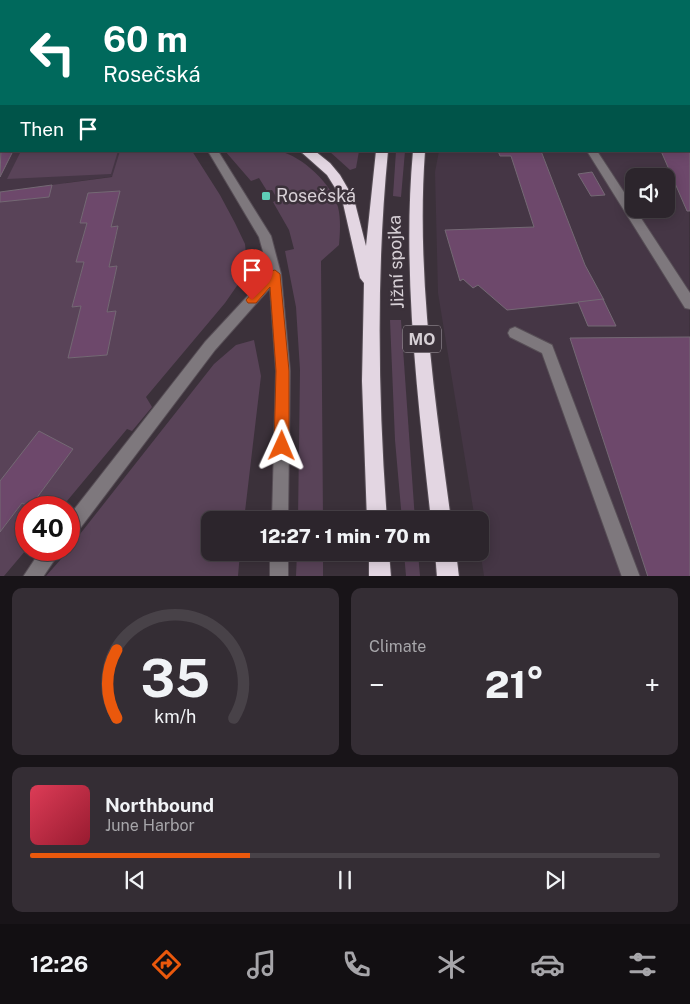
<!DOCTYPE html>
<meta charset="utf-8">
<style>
:root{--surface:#2c252c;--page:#342d34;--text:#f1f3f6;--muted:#a6a5a9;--line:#484248;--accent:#ea580c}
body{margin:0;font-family:"Public Sans",sans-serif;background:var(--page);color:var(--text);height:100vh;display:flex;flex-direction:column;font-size:19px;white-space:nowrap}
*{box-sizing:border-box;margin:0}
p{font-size:16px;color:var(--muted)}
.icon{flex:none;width:28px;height:28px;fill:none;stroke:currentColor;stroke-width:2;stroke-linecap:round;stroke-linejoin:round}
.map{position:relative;height:576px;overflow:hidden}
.panel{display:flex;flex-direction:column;gap:12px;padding:12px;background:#181418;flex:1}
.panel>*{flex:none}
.hud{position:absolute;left:0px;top:0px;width:690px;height:152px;box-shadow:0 2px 12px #0003,0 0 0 1px var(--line);background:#00695c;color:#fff;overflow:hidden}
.buttons{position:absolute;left:625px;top:168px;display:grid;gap:10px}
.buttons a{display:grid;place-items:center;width:50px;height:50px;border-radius:10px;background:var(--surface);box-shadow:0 2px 12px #0003,0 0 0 1px var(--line);font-size:25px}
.speed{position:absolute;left:15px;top:496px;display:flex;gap:10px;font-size:25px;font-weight:700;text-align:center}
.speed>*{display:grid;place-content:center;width:65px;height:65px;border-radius:50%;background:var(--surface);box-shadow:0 2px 12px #0003,0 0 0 1px var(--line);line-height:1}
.speed .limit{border:8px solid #d22;background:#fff;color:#111}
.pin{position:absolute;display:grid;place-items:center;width:42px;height:42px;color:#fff;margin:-51px -21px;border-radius:50% 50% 50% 0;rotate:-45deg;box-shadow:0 0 5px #0007}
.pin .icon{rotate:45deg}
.me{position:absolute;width:55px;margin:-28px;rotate:1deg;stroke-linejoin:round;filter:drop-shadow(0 0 4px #0008)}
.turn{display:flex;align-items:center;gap:18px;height:105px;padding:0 20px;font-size:22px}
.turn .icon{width:65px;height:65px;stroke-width:2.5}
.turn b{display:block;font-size:35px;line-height:42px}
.then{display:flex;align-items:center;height:48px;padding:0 20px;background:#0003;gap:10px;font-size:19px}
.big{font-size:38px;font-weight:800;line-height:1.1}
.panel .tile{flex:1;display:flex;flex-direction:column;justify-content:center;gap:8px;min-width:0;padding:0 18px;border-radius:10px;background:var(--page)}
.panel .dial{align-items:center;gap:0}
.dial svg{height:130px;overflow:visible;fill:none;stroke:var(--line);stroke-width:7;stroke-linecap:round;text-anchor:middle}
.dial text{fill:var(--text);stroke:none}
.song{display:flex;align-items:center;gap:15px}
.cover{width:60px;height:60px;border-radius:8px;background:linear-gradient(135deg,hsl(350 70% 55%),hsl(350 70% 35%))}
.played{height:5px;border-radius:2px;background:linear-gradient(90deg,var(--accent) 35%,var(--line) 35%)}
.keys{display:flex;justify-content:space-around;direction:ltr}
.heat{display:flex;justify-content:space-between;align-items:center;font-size:28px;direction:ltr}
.panel .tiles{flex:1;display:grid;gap:12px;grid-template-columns:1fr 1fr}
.tile:last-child{grid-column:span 2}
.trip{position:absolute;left:201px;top:511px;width:288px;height:50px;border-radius:10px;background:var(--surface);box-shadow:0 2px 12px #0003,0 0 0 1px var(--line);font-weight:800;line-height:50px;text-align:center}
.tab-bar{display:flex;height:80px;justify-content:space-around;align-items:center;background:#120f12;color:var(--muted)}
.tab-bar .icon{width:35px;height:35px}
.tab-bar .on{color:var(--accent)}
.tab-bar b{font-size:22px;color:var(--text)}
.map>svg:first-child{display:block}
.built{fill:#453645;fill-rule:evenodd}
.green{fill:#594358;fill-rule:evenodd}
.building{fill:#6d486b;stroke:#746974}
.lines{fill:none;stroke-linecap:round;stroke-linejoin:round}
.minor-casing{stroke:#574e56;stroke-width:2}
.major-casing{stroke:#574e56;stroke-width:2}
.highway-casing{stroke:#574e56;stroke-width:2}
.minor{fill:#7e787d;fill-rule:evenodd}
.major{fill:#c6bbc5;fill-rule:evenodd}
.highway{fill:#e3d6e2;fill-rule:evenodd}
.route{fill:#ea580c;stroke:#983908}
.poi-dot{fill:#5eceb7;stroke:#3b313a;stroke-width:2}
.labels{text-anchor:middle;stroke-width:5;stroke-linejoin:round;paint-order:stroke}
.shield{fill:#3b313a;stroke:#a8a0a7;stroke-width:1}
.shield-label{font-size:16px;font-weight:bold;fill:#d7d0d6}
.poi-label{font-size:18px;fill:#d7d0d6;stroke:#3b313a;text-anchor:start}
.street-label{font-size:18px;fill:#d7d0d6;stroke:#3b313a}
</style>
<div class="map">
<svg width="690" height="577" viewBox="0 0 690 577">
<rect width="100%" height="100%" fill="#3b313a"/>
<g class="built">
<path d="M0,95l1,56h158l-35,24 -59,8 2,25 -67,9z"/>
<path d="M689,144l1,432h-206l-4,-26v-30h-5l-37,-227 -3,-121 4,-21h250zM634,176h32v33h-32z"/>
</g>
<g class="green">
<path d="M469,0h174l2,1h-177z"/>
<path d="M21,151h97l-7,23 -104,5z"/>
<path d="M120,151h72l28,44 15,28 10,21 2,20 -6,16 -16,23 -79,94 6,10 -20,24 -5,-2 -65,78 -36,1v42l-22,26h-4v-44l22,-29 8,4 43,-58 -73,32v-279l49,-5 3,-12 60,-8zM119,191l-8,36h7l-9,40 8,-1 -10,46 8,-1 -8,44 -39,3 13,-52 -9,1 12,-45h-8l11,-39h-7l8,-29z"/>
<path d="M225,151c16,0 39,-3 54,0 23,5 53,33 59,56 3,12 2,26 1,38l-18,16 2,259h-25l2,-150 -4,-63 -11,-56 9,-2 -5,-19 -16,-28 5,-2 -6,-10 -5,1 -8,-13 -8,3z"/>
<path d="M329,151h30l-3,17 -6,2z"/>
<path d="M396,151h9l-4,46 -8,-1z"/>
<path d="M390,320h11l14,200h-13l-7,-80z"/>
<path d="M254,340l7,36 -17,144h-34v32l30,1 -2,23h-192l23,-26v-2l145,-184 22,-19z"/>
<path d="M297,553h26v23h-27z"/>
<path d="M404,553h14l2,23h-14z"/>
</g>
<g class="building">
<path d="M1,147v4h12l-13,26z"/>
<path d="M689,148h1v63h-3l-26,-60h28z"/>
<path d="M498,151h43l44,114 19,35 -97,10 -29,-25 -5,3 -10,-9 -3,2 -15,-51 89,-3 -23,-71h-11z"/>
<path d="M592,172l13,23 -14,1 -13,-22z"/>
<path d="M52,185l-3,12 -49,5v-10z"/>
<path d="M120,191l-9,36 7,-1 -9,41 8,-1 -10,46 9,-1 -9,44 -39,3 13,-52 -9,1 12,-45h-8l11,-39h-7l8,-30z"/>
<path d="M603,299l13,27h-28l-10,-24z"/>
<path d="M690,337v240h-42l-78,-239z"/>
<path d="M39,431l34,18 -43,58 -8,-4 -22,29v-51z"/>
</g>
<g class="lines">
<g class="minor-casing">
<g id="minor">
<path d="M247,0h11l1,1h-11z"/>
<path d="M381,0h11l1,1h-11z"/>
<path d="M690,89v7l-1,1v-7z"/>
<path d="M208,151h10l53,85 10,38 9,97 -2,149h-16l4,-149 -6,-83 -55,62 -140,185 -6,3v-22l136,-174 64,-69 -10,-36z"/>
<path d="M587,151h10l93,142v16l-5,-1z"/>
<path d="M515,327l37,18 88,232h-18l-80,-224 -32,-16 -2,-4 2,-4z"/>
<path d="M41,550h20l-18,27h-20z"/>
<rect x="270" y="552" width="18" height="25"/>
</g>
</g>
<g class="major-casing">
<g id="major">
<path d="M389,0h9l1,1h-9z"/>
<path d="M421,0h10l1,1h-10z"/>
<path d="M689,84l1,1v6l-1,-1z"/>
<path d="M689,100l1,1v6l-1,-1z"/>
</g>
</g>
<g class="highway-casing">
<g id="highway">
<rect x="417" y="0" width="8" height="1"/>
<path d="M652,0h11v1h-10z"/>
<path d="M689,21l1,1v6l-1,-1z"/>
<path d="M300,151h15l15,12 10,12 14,24 12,47 10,-95h12c-12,123 -10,246 -1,369h-20l-5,-139 2,-98 -4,-5 -18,-79 -15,-24z"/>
<path d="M413,151h12c-9,123 10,248 26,369h-20c-13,-121 -29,-247 -18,-369z"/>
<path d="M369,552h20l2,25h-22z"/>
<path d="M435,552h21l3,25h-22z"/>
</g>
</g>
<use href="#minor" class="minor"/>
<use href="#major" class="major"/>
<use href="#highway" class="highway"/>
</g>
<path class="route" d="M275,270l5,4 9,97v75l-3,5 -4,2 -5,-2 -3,-5 2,-75 -6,-84 -14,16h-8l-2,-3 25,-29z"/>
<rect class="poi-dot" x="261" y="191" width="10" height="10" rx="2.5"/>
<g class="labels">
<rect class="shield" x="403" y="325.5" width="38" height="27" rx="4"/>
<g class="shield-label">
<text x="422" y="345">MO</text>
</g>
<g class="poi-label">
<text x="276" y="202">Rosečská</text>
</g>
<g class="street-label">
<text transform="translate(396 262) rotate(-92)" y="6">Jižní spojka</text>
</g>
</g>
</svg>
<div class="buttons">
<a><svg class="icon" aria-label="sound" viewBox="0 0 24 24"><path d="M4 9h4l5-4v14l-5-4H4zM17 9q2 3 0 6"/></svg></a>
</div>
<div class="speed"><div class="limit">40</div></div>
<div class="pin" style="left:252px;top:300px;background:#d93025"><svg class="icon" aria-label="arrive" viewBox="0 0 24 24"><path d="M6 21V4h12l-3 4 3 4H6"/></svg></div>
<svg class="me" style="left:282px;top:446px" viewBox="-20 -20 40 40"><path d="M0-17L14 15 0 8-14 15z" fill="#ea580c" stroke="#fff" stroke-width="4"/></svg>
<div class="trip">12:27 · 1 min · 70 m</div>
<div class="hud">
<div class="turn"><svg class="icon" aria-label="left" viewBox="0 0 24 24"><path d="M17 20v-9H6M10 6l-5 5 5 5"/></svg><div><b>60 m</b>Rosečská</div></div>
<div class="then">Then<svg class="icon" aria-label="arrive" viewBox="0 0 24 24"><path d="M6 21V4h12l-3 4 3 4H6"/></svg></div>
</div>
</div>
<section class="panel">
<div class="tiles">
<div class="tile dial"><svg viewBox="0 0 100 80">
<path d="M14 69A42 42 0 1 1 86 69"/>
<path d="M14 69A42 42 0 0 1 14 27" stroke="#ea580c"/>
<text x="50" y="56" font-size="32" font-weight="700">35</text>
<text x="50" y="72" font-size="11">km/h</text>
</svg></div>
<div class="tile"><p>Climate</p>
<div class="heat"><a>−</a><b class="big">21°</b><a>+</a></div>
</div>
<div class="tile">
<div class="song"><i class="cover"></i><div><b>Northbound</b><p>June Harbor</p></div></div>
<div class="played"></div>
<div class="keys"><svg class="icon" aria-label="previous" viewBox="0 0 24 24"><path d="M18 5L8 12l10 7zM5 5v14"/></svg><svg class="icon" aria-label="pause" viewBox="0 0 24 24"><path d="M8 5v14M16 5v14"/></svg><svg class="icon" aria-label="next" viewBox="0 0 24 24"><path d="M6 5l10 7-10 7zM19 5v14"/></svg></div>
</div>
</div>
</section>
<nav class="tab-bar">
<b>12:26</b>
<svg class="icon on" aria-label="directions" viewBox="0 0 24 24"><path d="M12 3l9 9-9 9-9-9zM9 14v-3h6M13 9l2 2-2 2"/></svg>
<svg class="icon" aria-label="music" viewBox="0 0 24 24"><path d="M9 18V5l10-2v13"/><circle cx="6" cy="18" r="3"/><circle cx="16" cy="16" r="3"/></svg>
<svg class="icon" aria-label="phone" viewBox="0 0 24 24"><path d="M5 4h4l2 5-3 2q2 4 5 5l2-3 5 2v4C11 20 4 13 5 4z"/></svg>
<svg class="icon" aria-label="climate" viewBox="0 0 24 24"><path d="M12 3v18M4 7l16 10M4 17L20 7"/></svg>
<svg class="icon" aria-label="car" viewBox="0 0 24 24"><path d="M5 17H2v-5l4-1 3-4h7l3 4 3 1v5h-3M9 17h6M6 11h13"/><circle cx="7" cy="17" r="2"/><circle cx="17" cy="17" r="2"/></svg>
<svg class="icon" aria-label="filters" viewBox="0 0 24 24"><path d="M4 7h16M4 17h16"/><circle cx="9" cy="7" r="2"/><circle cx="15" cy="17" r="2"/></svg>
</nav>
